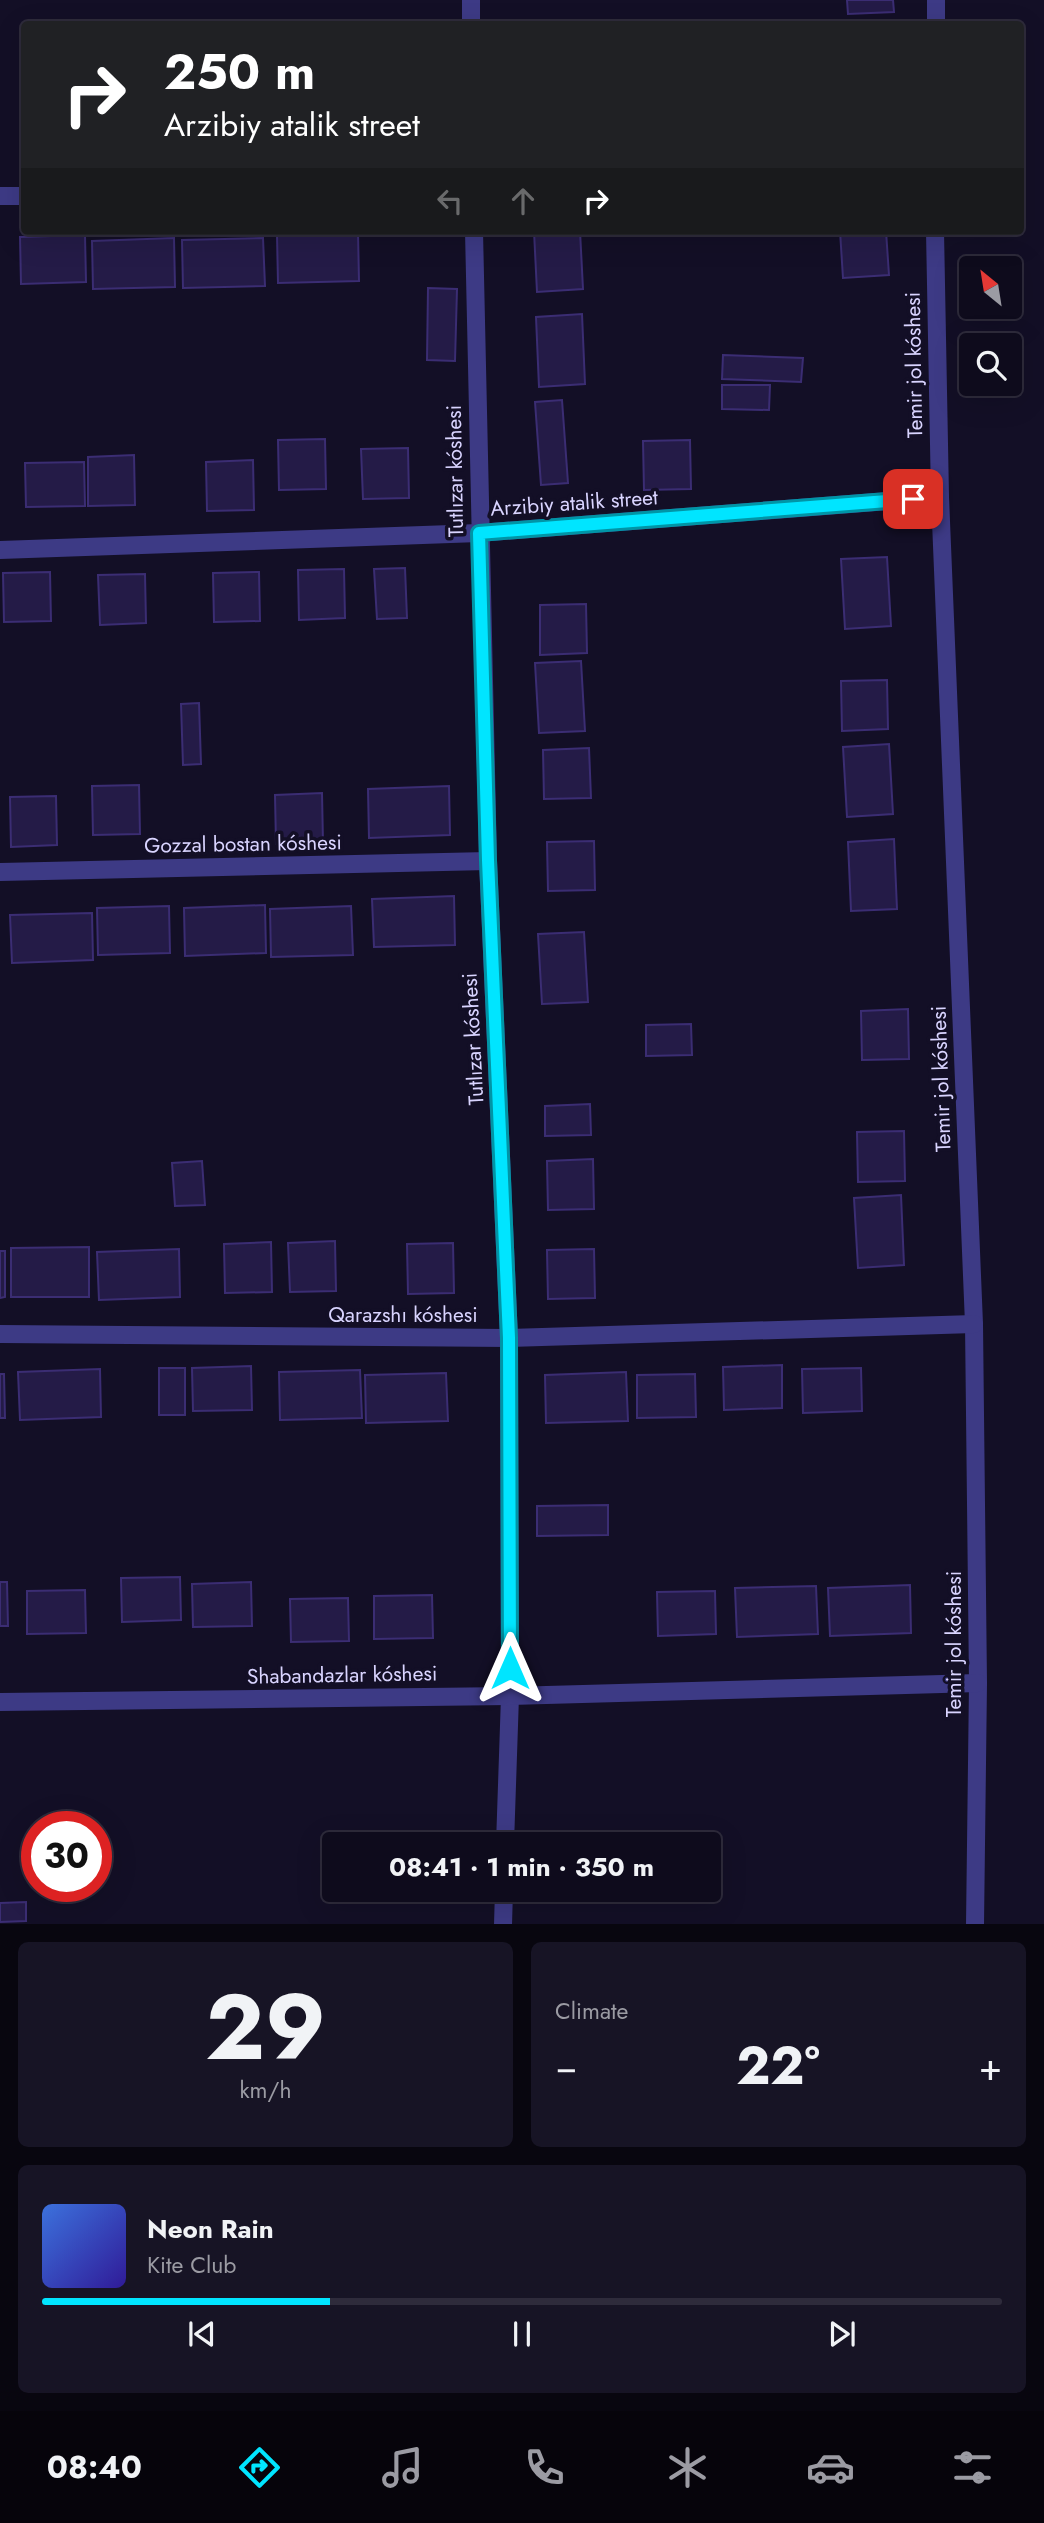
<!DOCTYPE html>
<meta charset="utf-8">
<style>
:root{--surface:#0e0b1c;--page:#171425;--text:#f1f3f6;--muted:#9b9ba3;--line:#2e2b3b;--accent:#00e5ff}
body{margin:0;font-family:Jost,sans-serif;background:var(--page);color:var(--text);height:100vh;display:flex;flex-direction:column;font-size:26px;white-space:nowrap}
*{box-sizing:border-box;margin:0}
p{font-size:23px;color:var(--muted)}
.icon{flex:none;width:38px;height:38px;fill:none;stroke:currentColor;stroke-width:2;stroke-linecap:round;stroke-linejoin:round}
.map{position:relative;height:1924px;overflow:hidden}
.sheet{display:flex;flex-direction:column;gap:18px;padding:18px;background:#08060f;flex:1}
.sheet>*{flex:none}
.guide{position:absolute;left:21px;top:21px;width:1003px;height:214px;border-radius:7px;box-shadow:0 7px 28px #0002,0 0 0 2px var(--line);background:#202124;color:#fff;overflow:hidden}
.needle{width:46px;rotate:330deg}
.fabs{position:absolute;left:959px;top:256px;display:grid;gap:14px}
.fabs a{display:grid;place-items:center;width:63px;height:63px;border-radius:7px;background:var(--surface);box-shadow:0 7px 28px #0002,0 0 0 2px var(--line);font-size:35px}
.speed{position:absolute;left:21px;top:1811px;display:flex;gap:14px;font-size:35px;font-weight:700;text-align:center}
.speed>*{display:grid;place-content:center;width:91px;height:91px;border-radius:50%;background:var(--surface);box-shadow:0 7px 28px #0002,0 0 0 2px var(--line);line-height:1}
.speed .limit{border:10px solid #d22;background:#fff;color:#111}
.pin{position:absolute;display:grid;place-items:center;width:60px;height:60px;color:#fff;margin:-30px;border-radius:14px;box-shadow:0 4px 10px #0006}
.me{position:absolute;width:77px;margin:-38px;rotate:0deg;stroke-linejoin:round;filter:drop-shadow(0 0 5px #0008)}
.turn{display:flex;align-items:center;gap:24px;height:147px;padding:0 28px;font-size:32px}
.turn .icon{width:91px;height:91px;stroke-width:2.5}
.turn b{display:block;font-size:49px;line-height:60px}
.lanes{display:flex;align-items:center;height:66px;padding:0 28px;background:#0003;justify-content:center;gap:35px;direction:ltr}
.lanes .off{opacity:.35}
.big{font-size:52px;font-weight:700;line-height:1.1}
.sheet .tile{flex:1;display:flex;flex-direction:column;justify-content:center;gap:10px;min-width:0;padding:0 24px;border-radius:10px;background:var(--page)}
.sheet .dial{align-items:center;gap:0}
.dial b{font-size:91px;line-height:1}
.song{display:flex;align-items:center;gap:21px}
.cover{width:84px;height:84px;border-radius:10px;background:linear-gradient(135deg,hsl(220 70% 55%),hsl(250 70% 35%))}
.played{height:7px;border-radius:4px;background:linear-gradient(90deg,var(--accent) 30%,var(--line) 30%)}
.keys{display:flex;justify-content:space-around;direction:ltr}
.heat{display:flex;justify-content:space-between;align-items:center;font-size:38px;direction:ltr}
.sheet .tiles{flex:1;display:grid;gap:18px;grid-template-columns:1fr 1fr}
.tile:last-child{grid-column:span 2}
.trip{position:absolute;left:322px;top:1832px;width:399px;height:70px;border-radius:7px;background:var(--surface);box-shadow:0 7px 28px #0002,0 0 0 2px var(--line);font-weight:700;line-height:70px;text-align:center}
.dock{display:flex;height:112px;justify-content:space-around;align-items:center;background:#06040b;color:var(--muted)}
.dock .icon{width:49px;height:49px}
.dock .active{color:var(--accent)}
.dock b{font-size:32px;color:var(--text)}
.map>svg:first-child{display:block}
.building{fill:#241b47;stroke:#3b2d73;stroke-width:2}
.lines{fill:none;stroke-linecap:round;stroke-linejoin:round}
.street{stroke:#3d3a85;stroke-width:18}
.route-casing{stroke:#0095a6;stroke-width:18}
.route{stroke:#00e5ff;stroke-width:12}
.labels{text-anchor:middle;stroke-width:7;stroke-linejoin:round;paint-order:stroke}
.street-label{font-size:21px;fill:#d9d4ff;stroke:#130f26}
</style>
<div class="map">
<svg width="1044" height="1925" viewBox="0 0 1044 1925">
<rect width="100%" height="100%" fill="#130f26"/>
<g class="building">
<path d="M847,0h46l1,12 -46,2z"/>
<path d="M534,231h46l3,58 -46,3z"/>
<path d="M840,231h46l3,44 -46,3z"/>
<path d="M358,232l1,49 -81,2 -1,-48z"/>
<path d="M85,235l1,47 -65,2 -1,-47z"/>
<path d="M174,238l1,49 -82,2 -1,-48z"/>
<path d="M263,238l2,48 -82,2 -1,-48z"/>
<path d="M428,288l29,1 -2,72 -28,-1z"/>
<path d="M582,314l3,70 -46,3 -3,-70z"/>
<path d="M723,355l80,3 -2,24 -79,-3z"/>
<path d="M722,385h48l-1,25 -47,-1z"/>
<path d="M562,400l6,83 -27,2 -6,-83z"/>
<path d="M325,439l1,50 -47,1 -1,-50z"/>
<path d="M690,440l1,49 -47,1 -1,-49z"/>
<path d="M408,448l1,50 -46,1 -2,-50z"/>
<path d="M134,455l1,50 -47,1v-49z"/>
<path d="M253,460l1,50 -47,1 -1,-49z"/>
<path d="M84,462l1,44 -59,1 -1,-44z"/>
<path d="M887,557l4,69 -46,3 -4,-70z"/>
<path d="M405,568l2,50 -30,1 -3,-50z"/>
<path d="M344,569l1,49 -46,2 -1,-50z"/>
<path d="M50,572l1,49 -47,1 -1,-49z"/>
<path d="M259,572l1,49 -46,1 -1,-49z"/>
<path d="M145,574l1,49 -46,2 -2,-50z"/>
<path d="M586,604l1,49 -47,2v-50z"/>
<path d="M581,661l4,70 -46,2 -4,-70z"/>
<path d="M887,680l1,49 -46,2 -1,-50z"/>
<path d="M199,703l2,61 -18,1 -2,-61z"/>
<path d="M889,744l4,70 -46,3 -4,-70z"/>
<path d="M589,748l2,50 -47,1 -1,-49z"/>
<path d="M139,785l1,49 -47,1 -1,-49z"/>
<path d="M449,786l1,49 -81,3 -1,-49z"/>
<path d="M322,793l1,50 -47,1 -1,-49z"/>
<path d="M56,796l1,49 -46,2 -1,-50z"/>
<path d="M894,839l3,70 -46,2 -3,-69z"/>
<path d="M594,841l1,49 -47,1 -1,-49z"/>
<path d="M454,896l1,49 -81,2 -2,-48z"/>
<path d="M265,905l1,48 -81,3 -1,-48z"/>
<path d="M169,906l1,47 -72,2 -1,-47z"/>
<path d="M351,906l2,49 -82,2 -1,-48z"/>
<path d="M92,913l1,47 -81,3 -2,-48z"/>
<path d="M584,932l4,70 -46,2 -4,-70z"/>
<path d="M908,1009l1,50 -47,1 -1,-49z"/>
<path d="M691,1024l1,31 -46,1v-31z"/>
<path d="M590,1104l1,31 -46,1v-30z"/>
<path d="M904,1131l1,50 -47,1 -1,-50z"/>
<path d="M593,1159l1,50 -46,1 -1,-49z"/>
<path d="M202,1161l3,44 -30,1 -3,-43z"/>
<path d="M901,1195l3,70 -46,3 -4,-70z"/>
<path d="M335,1241l1,50 -46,1 -2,-49z"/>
<path d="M271,1242l1,50 -47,1 -1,-49z"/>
<path d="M453,1243l1,50 -46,1 -1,-50z"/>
<path d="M89,1247v50h-78v-49z"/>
<path d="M179,1249l1,48 -81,3 -2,-48z"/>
<path d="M594,1249l1,49 -47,1 -1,-49z"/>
<path d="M0,1251h5v46l-5,1z"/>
<path d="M782,1365v43l-58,2 -1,-43z"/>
<path d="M251,1366l1,44 -59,1 -1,-43z"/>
<rect x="159" y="1368" width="26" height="47"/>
<path d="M861,1368l1,43 -59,2 -1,-44z"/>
<path d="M100,1369l1,48 -81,3 -2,-48z"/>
<path d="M360,1370l2,48 -82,2 -1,-48z"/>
<path d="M626,1372l2,49 -82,2 -1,-48z"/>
<path d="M446,1373l2,48 -82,2 -1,-48z"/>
<path d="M0,1374h4l1,44h-5z"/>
<path d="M695,1374l1,43 -59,1v-43z"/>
<path d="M608,1505v30l-71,1v-30z"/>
<path d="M180,1577l1,43 -59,2 -1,-44z"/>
<path d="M0,1582h7l1,44h-8z"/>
<path d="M251,1582l1,44 -59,1 -1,-43z"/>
<path d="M910,1585l1,48 -81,3 -2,-48z"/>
<path d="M816,1586l2,48 -81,3 -2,-49z"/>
<path d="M85,1590l1,43 -59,1v-43z"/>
<path d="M715,1591l1,43 -58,2 -1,-44z"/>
<path d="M432,1595l1,43 -59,1v-43z"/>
<path d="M348,1598l1,43 -58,1 -1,-43z"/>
<path d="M26,1902v19l-26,1v-19z"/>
</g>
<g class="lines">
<g class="street">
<path d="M471,0v24"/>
<path d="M936,24v-24"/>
<path d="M0,196h24"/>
<path d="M474,231l14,630 21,477 1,358 -5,148"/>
<path d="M935,231l5,266 34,827 4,359 -3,242"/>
<path d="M0,550l479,-17 461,-36"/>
<path d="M0,872l488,-11"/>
<path d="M0,1334l509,4 465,-14"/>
<path d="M0,1702l510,-6 468,-13"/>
<path d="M503,1925l1,-35"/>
</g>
</g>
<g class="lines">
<g class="route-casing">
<path id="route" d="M510,1668l-1,-330 -21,-478 -9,-327 434,-34"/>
</g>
<use href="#route" class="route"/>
</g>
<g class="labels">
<g class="street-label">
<text transform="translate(914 365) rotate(-91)" y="7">Temir jol kóshesi</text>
<text transform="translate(455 471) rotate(-91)" y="7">Tutlızar kóshesi</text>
<text transform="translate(574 503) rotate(-4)" y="7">Arzibiy atalik street</text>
<text transform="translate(243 844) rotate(-1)" y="7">Gozzal bostan kóshesi</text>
<text transform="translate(473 1039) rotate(-93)" y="7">Tutlızar kóshesi</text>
<text transform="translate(941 1079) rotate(-92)" y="7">Temir jol kóshesi</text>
<text x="403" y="1322">Qarazshı kóshesi</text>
<text transform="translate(954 1644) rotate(-90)" y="7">Temir jol kóshesi</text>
<text transform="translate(342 1675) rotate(-1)" y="7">Shabandazlar kóshesi</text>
</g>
</g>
</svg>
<div class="fabs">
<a><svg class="needle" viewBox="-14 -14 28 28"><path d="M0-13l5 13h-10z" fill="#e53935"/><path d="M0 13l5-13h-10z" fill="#9b9ba3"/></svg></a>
<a><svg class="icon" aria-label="search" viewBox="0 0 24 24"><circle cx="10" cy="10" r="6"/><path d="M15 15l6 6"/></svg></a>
</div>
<div class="speed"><div class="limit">30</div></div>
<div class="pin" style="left:913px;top:499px;background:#d93025"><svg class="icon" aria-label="arrive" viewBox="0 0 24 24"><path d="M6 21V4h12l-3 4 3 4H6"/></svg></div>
<svg class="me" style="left:510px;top:1668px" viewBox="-20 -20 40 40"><path d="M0-17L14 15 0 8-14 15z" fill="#00e5ff" stroke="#fff" stroke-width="4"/></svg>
<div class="trip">08:41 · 1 min · 350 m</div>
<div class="guide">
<div class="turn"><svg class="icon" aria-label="right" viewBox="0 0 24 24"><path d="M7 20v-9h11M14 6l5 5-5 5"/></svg><div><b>250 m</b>Arzibiy atalik street</div></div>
<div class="lanes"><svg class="icon off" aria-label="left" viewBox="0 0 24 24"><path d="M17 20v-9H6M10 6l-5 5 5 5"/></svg><svg class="icon off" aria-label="ahead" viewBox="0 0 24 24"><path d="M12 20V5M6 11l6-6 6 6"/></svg><svg class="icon" aria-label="right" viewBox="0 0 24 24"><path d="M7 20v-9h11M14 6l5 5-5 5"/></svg></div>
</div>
</div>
<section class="sheet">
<div class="tiles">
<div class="tile dial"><b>29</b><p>km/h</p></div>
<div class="tile"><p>Climate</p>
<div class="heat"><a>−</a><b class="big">22°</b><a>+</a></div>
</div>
<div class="tile">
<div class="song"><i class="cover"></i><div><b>Neon Rain</b><p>Kite Club</p></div></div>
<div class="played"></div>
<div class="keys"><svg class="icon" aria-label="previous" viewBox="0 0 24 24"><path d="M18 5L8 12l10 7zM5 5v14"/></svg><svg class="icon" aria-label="pause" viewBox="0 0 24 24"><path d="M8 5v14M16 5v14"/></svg><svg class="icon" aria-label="next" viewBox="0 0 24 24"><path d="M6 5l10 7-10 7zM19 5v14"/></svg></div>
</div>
</div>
</section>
<nav class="dock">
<b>08:40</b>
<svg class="icon active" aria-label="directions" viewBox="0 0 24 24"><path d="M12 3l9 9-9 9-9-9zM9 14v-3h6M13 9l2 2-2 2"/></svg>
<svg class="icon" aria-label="music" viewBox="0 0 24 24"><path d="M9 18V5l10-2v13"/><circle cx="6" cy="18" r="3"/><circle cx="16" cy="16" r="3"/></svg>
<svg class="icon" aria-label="phone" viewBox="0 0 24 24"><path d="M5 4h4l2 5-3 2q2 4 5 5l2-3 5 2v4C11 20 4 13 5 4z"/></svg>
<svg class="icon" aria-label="climate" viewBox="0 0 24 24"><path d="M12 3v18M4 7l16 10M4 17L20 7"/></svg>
<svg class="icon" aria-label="car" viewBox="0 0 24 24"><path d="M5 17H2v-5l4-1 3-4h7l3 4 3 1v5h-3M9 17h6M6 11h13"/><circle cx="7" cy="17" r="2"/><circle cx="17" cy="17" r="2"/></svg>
<svg class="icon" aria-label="filters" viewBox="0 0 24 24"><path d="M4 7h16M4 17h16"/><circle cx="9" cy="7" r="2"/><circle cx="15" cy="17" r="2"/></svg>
</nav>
